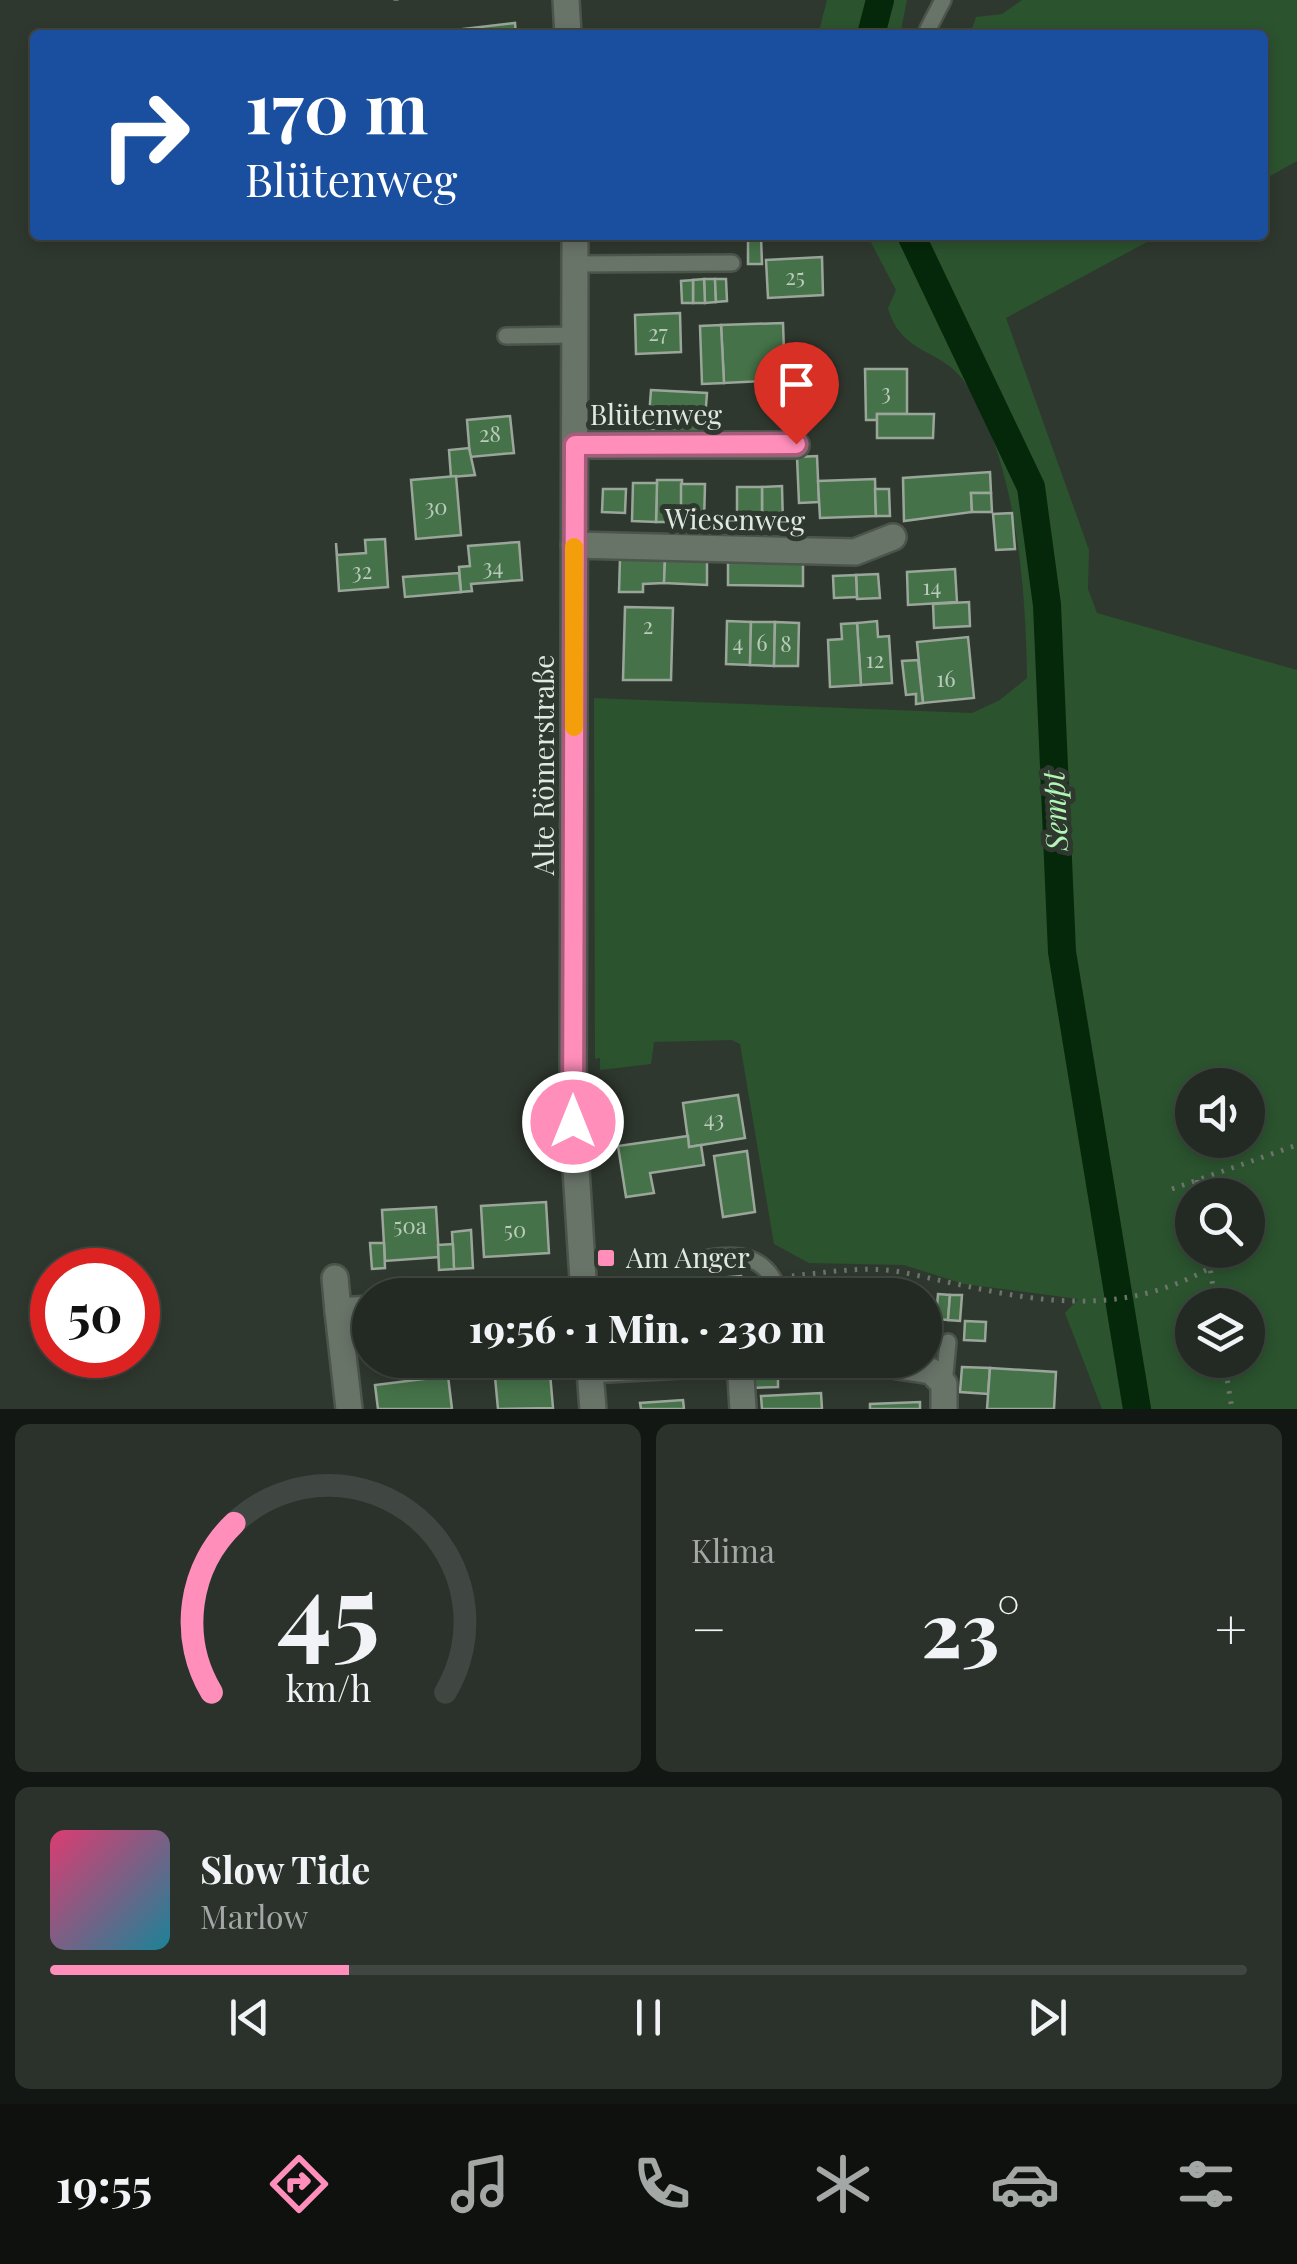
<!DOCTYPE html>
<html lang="de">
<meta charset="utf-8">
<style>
:root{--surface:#232a23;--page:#2b322b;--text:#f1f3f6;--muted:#a3a7a6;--line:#404641;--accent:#ff8ebb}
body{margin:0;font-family:"Playfair Display",serif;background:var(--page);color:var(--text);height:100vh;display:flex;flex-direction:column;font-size:38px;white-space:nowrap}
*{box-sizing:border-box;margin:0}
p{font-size:32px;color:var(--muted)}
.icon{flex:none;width:55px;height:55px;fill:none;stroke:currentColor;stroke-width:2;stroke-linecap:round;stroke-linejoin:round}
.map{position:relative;height:1409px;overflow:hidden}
.sheet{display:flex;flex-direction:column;gap:15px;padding:15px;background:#131713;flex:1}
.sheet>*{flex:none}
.banner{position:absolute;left:30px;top:30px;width:1238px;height:210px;border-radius:10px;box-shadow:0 5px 15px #0003,0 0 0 2px var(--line);background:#1a4fa0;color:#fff;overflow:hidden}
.buttons{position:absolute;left:1175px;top:1068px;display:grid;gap:20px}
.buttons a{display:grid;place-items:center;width:90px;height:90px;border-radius:50%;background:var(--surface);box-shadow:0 5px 15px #0003,0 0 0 2px var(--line);font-size:50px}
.speed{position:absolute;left:30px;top:1248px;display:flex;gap:20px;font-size:50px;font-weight:700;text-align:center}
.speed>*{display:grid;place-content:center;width:130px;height:130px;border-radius:50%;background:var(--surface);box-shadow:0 5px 15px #0003,0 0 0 2px var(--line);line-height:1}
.speed .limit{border:15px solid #d22;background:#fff;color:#111}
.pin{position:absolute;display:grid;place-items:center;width:85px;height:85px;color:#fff;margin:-102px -42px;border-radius:50% 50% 50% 0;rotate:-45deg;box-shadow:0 0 10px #0007}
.pin .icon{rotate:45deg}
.me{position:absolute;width:110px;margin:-55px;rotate:0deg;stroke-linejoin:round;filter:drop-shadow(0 0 8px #0008)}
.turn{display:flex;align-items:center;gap:35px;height:210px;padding:0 50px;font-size:45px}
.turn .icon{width:130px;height:130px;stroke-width:2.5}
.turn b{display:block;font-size:70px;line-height:85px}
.big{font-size:75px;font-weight:800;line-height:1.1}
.sheet .tile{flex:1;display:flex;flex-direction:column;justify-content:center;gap:15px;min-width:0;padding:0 35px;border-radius:15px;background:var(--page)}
.sheet .dial{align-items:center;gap:0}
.dial svg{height:260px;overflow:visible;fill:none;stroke:var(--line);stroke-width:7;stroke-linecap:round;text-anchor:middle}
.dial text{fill:var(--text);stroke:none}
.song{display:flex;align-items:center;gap:30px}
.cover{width:120px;height:120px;border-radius:15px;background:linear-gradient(135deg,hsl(340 70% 55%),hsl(190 70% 35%))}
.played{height:10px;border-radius:5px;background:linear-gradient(90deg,var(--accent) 25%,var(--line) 25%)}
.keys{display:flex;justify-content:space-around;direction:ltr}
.heat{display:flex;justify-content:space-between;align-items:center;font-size:55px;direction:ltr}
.sheet .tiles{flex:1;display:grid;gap:15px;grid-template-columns:1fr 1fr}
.tile:last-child{grid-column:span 2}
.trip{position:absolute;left:352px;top:1278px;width:590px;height:100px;border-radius:50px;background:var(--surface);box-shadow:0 5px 15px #0003,0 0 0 2px var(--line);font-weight:800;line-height:100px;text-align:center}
.tab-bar{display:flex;height:160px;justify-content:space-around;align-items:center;background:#0e110e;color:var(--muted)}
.tab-bar .icon{width:70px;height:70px}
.tab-bar .active{color:var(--accent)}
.tab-bar b{font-size:45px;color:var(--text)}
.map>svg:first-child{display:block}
.green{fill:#2b532e;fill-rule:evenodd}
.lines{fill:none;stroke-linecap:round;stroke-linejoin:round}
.canal{stroke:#05280a;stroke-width:28}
.building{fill:#457248;stroke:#9ba69b;stroke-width:2.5}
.lane-casing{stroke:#4c544c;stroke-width:20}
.street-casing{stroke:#4c544c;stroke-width:30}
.secondary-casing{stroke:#4c544c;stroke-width:30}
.path{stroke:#6c746c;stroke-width:5;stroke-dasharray:2.5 8;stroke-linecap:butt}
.lane{stroke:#697469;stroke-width:15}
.street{stroke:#697469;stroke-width:25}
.secondary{stroke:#697469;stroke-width:25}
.route-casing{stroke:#a65c7a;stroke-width:25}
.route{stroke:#ff8ebb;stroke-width:18}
.slow{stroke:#f59e0b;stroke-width:18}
.poi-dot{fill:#ff8ebb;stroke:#2f382f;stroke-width:4}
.labels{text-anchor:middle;stroke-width:10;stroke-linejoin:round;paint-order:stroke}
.number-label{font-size:22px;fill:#bacabb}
.street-label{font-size:28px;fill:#e1e7e1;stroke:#2f382f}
.poi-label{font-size:28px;fill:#e1e7e1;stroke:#2f382f;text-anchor:start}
.water-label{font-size:30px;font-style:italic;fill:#b2f6b5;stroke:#2f382f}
</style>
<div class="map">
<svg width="1297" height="1409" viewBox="0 0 1297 1409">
<rect width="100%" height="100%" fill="#2f382f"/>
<g class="green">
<path d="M827,0h80l-7,35h-82z"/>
<path d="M1022,0h275v161l-34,19 -1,-145h-292l6,-18 26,-3z"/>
<path d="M867,235h293l-154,83 83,232 -1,39 9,24 200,57v739h-195l-37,-96 13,-14 -114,-15 -60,-19 -95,-2 -35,-19 -34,-200 -8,-4 -78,2 -3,22 -51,6v-12l-5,1 -1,-361 378,15 28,-13 27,-22c-1,-90 -11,-222 -64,-298 -23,-32 -62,-25 -75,-72l8,-18zM1248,1085v55h-56v-55zM1248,1195v55h-56v-55zM1248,1305v55h-56v-55z"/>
</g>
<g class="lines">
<g class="canal">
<path d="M871,35l9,-35"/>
<path d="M911,235l120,252 16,118 15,347 75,457"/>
</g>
</g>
<g class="building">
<path d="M515,23l1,12h-61l-1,-5z"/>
<path d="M698,235h105l-105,5z"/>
<path d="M761,237l1,27h-14v-26z"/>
<path d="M822,257l1,38 -55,3 -2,-38z"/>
<path d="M704,279h11l1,23 -11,1z"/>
<path d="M704,279l1,24h-12v-23z"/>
<path d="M715,279h11l1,22 -11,1z"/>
<path d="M693,280v23h-11l-1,-22z"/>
<path d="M680,313l1,39 -45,2 -1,-39z"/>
<path d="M783,323l2,57 -61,3 -3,-58z"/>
<path d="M721,325l3,58 -22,1 -2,-58z"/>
<path d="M865,369h42v45h-30v6h-11z"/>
<path d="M651,390l56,3 -3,40 -56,-4z"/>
<path d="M877,414h57l-1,24h-56z"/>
<path d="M510,416l4,37 -44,4 -3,-37z"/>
<path d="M469,448l6,27 -24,2 -2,-27z"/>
<path d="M817,456l2,46 -20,1 -2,-46z"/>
<path d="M990,472l1,21h-20l1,19 -68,9 -1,-43z"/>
<path d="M456,476l5,59 -45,4 -5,-59z"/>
<path d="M875,479l1,37 -56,2 -2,-37z"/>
<path d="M657,480h25l-1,42h-25z"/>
<path d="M633,483h24l-1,39 -24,-1z"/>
<path d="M681,484h24l-1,39 -23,-1z"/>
<path d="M782,486l1,39h-21v-38z"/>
<path d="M737,487h25v38l-25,1z"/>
<path d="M603,489h23l-1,24 -23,-1z"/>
<path d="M875,489h14l1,27h-14z"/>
<path d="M971,493h20l1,19h-20z"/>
<path d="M1012,513l3,36 -19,1 -3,-36z"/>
<path d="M385,539l3,48 -49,4 -3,-48 1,12 29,-2 -1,-13z"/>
<path d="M519,542l3,38 -51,4 1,7 -11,1 -2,-25 11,-1 -2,-20z"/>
<path d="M620,558l45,1 -1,24 -21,1v8h-24z"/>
<path d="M665,559l42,1v25l-43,-2z"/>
<path d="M728,561h75v25l-75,-1z"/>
<path d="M955,569l2,33 -49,3 -1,-33z"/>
<path d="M459,573l2,19 -56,5 -2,-20z"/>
<path d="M878,574l2,24 -23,1 -1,-24z"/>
<path d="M856,575l1,22 -23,1 -1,-22z"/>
<path d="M969,602l1,24 -36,2 -1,-24z"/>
<path d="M625,607l48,1 -2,72h-48z"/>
<path d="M727,621l24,1 -1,43 -24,-1z"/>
<path d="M877,621l1,16 11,-1 3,47 -31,2 -4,-62z"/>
<path d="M751,622h24l-1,44 -24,-1z"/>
<path d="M775,622l24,1 -1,43h-24z"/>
<path d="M857,623l4,62 -31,2 -2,-47 14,-1 -1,-15z"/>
<path d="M968,637l6,61 -51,5 -6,-61z"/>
<path d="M918,660l5,43 -7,1v-10l-10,1 -4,-34z"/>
<path d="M738,1095l7,43 -56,9 -6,-44z"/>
<path d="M688,1136l1,11 12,-2 3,20 -54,8 4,20 -28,4 -8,-51z"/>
<path d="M747,1151l8,61 -32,5 -9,-61z"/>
<path d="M546,1202l3,51 -65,4 -3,-51z"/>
<path d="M436,1207l3,50 -54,4 -3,-51z"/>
<path d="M471,1230l2,38 -19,1 -2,-37z"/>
<path d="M370,1243h14l1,25 -13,1z"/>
<path d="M453,1244l1,25 -15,1 -1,-25z"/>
<path d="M741,1276l1,19h-74l-1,-13z"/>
<path d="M667,1282l1,13h-64v-9z"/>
<path d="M938,1294l12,1 -2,25 -12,-1z"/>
<path d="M950,1295h12l-2,26 -12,-1z"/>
<path d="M965,1321l21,1 -1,19 -21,-1z"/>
<path d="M962,1367l28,1 -2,26 -28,-2z"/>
<path d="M990,1368l66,4 -2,37h-67z"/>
<path d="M778,1370v17l-28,1 -1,-17z"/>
<path d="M550,1373l3,35 -55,1 -3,-32z"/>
<path d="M448,1376l4,33h-74l-3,-24z"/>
<path d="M821,1393l1,16h-60l-1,-13z"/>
<path d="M683,1400l1,9h-43l-1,-6z"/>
<path d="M920,1402v7h-50v-5z"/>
</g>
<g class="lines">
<g class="lane-casing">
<g id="lane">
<path d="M928,29l15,-29"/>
<path d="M575,264l157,-1"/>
<path d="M506,336l69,-1"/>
<path d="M698,1260c39,-8 69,-7 82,35"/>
<path d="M944,1384l4,-42"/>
</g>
</g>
<g class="street-casing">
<g id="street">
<path d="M575,445h221"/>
<path d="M574,545l281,7 38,-15"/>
<path d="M335,1278l3,33"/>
<path d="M860,1360l71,11 13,13v25"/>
<path d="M740,1362l3,47"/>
<path d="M590,1370l182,-10"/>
<path d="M349,1409l-11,-98 32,-2"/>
</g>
</g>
<g class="secondary-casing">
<g id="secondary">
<path d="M566,0l2,35"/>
<path d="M575,235l-2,887 11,173"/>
<path d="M589,1360l4,49"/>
</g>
</g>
<g class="path">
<path d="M396,0v1"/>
<path d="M1197,1180l2,15"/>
<path d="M1172,1189l125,-44"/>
<path d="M1207,1250l9,55"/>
<path d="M792,1276c38,-4 77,-11 114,-3 109,23 200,52 304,-5"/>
<path d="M1224,1360l8,49"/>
</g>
<use href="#lane" class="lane"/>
<use href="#street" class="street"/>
<use href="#secondary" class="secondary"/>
</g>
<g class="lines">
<g class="route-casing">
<path id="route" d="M573,1122l2,-677 221,-1"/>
</g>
<use href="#route" class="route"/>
<path class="slow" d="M574,547v180"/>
</g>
<rect class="poi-dot" x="596" y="1248" width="20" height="20" rx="5"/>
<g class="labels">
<g class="number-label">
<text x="795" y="285">25</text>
<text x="658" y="341">27</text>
<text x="886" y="400">3</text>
<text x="490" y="442">28</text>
<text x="436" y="515">30</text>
<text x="493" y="575">34</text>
<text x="362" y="579">32</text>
<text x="932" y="595">14</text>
<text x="648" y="634">2</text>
<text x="738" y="651">4</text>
<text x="762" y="651">6</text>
<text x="786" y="652">8</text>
<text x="875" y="668">12</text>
<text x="946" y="687">16</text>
<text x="714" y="1127">43</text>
<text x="410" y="1234">50a</text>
<text x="515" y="1238">50</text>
</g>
<g class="street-label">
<text x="656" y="425">Blütenweg</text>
<text transform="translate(735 520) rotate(1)" y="10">Wiesenweg</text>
<text transform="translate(544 765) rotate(-90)" y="10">Alte Römerstraße</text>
</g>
<g class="poi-label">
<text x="626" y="1268">Am Anger</text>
</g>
<g class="water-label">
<text transform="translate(1056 811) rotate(-93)" y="10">Sempt</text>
</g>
</g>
</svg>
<div class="buttons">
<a><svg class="icon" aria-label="sound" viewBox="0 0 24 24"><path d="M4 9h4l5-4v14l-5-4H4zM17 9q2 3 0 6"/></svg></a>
<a><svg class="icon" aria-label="search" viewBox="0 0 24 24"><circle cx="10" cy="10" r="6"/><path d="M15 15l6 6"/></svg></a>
<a><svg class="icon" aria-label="layers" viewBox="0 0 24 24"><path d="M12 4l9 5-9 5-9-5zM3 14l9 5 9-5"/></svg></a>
</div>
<div class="speed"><div class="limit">50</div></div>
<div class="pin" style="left:796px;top:444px;background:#d93025"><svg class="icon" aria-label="arrive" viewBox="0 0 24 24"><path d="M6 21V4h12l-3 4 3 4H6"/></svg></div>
<svg class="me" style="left:573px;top:1122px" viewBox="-20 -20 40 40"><circle r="17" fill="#ff8ebb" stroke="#fff" stroke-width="3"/><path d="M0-11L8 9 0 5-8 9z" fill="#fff"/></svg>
<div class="trip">19:56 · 1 Min. · 230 m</div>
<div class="banner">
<div class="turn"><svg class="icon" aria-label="right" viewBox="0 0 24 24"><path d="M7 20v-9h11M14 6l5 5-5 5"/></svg><div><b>170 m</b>Blütenweg</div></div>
</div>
</div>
<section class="sheet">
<div class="tiles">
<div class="tile dial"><svg viewBox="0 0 100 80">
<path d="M14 69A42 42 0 1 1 86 69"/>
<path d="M14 69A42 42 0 0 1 21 17" stroke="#ff8ebb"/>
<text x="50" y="56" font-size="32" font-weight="700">45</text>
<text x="50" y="72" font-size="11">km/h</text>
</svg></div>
<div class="tile"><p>Klima</p>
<div class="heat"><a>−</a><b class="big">23°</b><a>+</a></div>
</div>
<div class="tile">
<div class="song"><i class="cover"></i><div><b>Slow Tide</b><p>Marlow</p></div></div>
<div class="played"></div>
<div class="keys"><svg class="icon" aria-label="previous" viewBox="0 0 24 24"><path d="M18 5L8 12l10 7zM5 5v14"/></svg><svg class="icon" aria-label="pause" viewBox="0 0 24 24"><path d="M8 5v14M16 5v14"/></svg><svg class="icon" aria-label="next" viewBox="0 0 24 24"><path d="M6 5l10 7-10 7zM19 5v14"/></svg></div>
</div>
</div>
</section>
<nav class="tab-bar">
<b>19:55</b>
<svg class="icon active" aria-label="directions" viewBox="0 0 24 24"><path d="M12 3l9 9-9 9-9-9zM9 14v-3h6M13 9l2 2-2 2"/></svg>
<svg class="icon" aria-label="music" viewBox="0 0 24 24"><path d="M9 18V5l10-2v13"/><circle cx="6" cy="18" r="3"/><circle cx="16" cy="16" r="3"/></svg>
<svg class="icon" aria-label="phone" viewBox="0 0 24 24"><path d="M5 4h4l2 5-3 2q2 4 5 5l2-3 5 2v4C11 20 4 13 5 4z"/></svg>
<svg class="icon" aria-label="climate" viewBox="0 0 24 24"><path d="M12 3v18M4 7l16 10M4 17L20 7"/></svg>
<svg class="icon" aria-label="car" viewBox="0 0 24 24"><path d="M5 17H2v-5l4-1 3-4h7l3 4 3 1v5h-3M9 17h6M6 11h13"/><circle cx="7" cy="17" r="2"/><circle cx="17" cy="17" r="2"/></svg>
<svg class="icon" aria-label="filters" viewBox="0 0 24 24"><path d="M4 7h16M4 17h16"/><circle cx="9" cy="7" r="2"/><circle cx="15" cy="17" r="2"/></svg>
</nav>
